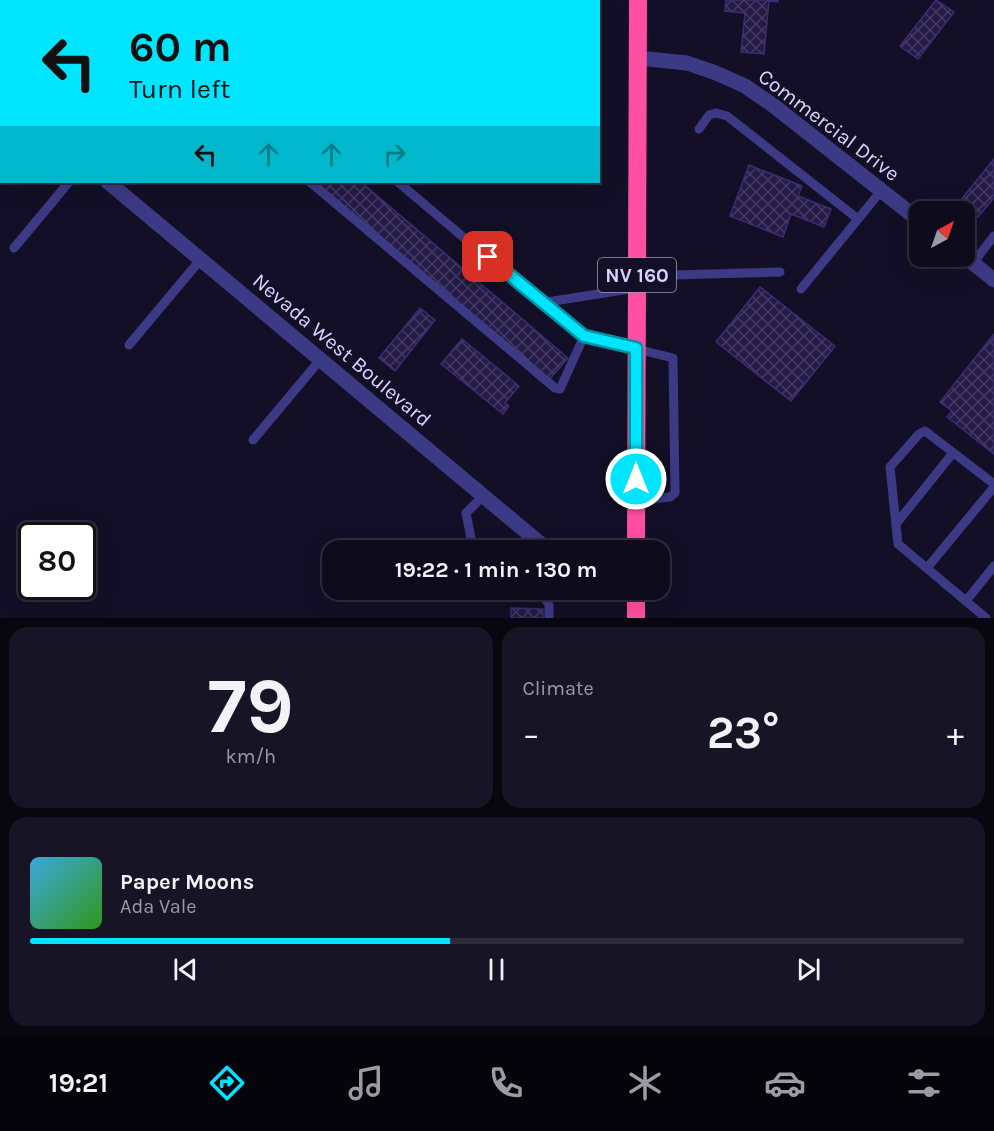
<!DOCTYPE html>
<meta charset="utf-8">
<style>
:root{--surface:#0e0b1c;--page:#171425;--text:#f1f3f6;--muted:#9b9ba3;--line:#2e2b3b;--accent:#00e5ff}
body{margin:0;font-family:Karla,sans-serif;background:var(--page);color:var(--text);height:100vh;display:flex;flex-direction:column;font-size:22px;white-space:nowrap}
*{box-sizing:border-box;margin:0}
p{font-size:20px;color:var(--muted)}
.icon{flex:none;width:33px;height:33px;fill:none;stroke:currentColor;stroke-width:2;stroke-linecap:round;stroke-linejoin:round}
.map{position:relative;height:618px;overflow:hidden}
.drawer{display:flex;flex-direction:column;gap:9px;padding:9px;background:#08060f;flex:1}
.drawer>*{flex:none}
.guide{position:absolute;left:0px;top:0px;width:600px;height:183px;box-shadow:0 6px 24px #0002,0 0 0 2px var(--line);background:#00e5ff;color:#111;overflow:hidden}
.needle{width:39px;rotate:40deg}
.controls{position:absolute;left:909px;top:201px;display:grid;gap:12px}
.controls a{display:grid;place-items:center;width:66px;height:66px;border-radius:12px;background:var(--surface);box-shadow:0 6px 24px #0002,0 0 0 2px var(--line);font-size:30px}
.speed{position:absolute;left:18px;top:522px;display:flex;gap:12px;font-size:30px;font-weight:700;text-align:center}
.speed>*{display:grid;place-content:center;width:78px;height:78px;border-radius:50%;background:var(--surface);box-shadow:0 6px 24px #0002,0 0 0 2px var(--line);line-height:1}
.speed .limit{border:3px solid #111;border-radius:9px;background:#fff;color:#111}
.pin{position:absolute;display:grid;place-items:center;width:51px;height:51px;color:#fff;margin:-26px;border-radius:12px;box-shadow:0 3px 9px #0006}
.me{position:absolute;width:66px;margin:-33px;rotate:0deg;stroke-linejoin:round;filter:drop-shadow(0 0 4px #0008)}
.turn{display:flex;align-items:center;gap:21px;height:126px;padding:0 30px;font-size:27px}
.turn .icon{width:78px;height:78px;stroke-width:2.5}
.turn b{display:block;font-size:42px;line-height:51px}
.lanes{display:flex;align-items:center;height:57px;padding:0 30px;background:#0003;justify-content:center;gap:30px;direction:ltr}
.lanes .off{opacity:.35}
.big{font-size:45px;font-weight:700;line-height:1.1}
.drawer .widget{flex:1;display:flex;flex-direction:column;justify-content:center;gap:9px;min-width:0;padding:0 21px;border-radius:18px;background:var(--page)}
.drawer .dial{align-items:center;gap:0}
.dial b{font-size:78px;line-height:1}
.song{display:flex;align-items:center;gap:18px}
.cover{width:72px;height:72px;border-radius:9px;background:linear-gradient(135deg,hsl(200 70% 55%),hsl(110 70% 35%))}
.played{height:6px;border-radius:3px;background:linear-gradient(90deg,var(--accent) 45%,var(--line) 45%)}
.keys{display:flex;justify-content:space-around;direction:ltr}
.heat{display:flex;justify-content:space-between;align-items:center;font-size:33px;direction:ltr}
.drawer .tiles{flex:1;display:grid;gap:9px;grid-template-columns:1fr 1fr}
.widget:last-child{grid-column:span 2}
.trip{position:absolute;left:322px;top:540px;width:348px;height:60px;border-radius:18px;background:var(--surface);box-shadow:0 6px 24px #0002,0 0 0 2px var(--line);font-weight:700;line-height:60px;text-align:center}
.tabs{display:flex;height:96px;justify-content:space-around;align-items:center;background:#06040b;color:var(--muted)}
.tabs .icon{width:42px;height:42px}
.tabs .current{color:var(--accent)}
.tabs b{font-size:27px;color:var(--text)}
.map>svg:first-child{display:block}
.building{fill:url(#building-cross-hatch);stroke:#3b2d73;stroke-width:1.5}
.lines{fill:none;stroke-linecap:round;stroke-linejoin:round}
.lane{stroke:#3d3a85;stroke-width:9}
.street{stroke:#3d3a85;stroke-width:15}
.highway{stroke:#ff4fa3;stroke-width:18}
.route-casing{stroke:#0095a6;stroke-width:15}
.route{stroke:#00e5ff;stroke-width:10}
.labels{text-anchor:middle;stroke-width:6;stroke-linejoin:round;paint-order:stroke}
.shield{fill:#130f26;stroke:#9e99be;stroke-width:1.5}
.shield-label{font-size:20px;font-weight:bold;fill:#d9d4ff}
.street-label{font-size:21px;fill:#d9d4ff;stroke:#130f26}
</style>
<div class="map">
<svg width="994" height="618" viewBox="0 0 994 618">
<defs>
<pattern id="building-cross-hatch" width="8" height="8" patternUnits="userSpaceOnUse" patternTransform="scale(1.5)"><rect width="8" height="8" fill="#241b47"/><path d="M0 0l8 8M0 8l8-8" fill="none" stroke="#433b63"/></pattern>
</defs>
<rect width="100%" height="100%" fill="#130f26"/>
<g class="building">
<path d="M726,0h52v2l-9,-1 -5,53 -23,-2 4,-39 -20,-2z"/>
<path d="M936,0l18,12 -36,47 -18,-13z"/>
<path d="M994,159v39l-16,19 -18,-16z"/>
<path d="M749,165l53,21 -4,10 33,13 -7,18 -33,-13 -8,23 -53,-21z"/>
<path d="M316,182h45l207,176 -19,22z"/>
<path d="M760,287l75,59 -44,55 -75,-59z"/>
<path d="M420,308l15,12 -40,51 -16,-13z"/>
<path d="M994,334v120l-47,-37 5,-6 -12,-9z"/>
<path d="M462,339l57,47 -14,17 4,3 -6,8 -62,-50z"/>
<path d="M511,608l32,1v9h-32z"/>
</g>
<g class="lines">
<g class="lane">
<path d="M699,129l10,-14 7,-2 11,3 131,103"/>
<path d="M310,182l245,206 5,1 24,-53"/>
<path d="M398,182l143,121 95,-15"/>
<path d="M14,248l55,-66"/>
<path d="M973,263l21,-27"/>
<path d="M637,276l143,-4"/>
<path d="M801,289l80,-98"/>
<path d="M541,303l43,33 89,22 2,135 -5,4 -34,4"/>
<path d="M129,345l72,-86"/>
<path d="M253,440l67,-80"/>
<path d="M896,524l57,-71"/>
<path d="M475,550l-2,-2 -7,-35 17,-17"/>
<path d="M927,568l67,-81"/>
<path d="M537,590h3l9,15v13"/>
<path d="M966,601l28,-35"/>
<path d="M986,618l-88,-74 -8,-77 29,-33 6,-3 69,53"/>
</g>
<g class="street">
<path d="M638,58l49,5 29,10 29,13 29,20 146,115"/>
<path d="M0,91l2,1"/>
<path d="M108,182l440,368"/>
<path d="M964,256l30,24"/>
</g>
<g class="highway">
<path d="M636,550l2,-550"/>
<path d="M636,618v-28"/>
</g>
</g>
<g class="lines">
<g class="route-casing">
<path id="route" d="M488,257l96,79 52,12v131"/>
</g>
<use href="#route" class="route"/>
</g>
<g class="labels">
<rect class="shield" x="598" y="258" width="78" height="34" rx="4.5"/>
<g class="shield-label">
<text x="637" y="282">NV 160</text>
</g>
<g class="street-label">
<text transform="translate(829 125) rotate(37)" y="7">Commercial Drive</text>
<text transform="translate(342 350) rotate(40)" y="7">Nevada West Boulevard</text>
</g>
</g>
</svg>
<div class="controls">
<a><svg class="needle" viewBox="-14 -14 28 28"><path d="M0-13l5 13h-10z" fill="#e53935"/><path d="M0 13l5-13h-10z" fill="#9b9ba3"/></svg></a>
</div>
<div class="speed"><div class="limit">80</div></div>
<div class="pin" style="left:488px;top:257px;background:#d93025"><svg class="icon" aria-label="arrive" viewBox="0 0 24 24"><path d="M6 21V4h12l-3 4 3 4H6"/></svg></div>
<svg class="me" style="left:636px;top:479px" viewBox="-20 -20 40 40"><circle r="17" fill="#00e5ff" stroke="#fff" stroke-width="3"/><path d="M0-11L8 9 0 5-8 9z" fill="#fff"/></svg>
<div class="trip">19:22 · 1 min · 130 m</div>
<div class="guide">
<div class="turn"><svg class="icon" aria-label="left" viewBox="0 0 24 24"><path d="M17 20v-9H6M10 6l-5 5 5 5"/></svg><div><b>60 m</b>Turn left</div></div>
<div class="lanes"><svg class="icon" aria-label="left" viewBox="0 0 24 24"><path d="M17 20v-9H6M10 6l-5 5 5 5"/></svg><svg class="icon off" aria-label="ahead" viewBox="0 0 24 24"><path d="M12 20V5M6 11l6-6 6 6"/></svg><svg class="icon off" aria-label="ahead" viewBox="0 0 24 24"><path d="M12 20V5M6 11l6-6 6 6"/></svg><svg class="icon off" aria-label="right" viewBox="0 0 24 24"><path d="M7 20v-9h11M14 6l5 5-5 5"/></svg></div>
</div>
</div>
<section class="drawer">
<div class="tiles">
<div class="widget dial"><b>79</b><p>km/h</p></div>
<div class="widget"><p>Climate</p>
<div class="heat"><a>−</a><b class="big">23°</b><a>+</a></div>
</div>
<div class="widget">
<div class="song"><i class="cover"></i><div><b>Paper Moons</b><p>Ada Vale</p></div></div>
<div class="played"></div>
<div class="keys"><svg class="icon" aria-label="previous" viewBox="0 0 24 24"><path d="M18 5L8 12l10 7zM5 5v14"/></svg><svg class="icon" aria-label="pause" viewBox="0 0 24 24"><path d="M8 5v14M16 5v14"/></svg><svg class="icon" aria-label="next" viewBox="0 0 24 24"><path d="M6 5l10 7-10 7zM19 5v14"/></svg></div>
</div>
</div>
</section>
<nav class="tabs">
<b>19:21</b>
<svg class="icon current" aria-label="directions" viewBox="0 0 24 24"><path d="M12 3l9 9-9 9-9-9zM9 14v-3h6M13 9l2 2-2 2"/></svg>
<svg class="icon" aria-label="music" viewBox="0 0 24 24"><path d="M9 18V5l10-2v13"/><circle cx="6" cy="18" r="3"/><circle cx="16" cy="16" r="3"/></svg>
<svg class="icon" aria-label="phone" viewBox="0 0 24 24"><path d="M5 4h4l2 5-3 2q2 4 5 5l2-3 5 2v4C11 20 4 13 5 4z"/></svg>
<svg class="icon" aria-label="climate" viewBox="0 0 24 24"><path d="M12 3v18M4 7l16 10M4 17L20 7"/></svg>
<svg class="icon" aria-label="car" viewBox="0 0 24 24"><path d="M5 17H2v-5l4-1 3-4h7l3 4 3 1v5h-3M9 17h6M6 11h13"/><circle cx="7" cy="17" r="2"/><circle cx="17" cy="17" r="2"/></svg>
<svg class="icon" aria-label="filters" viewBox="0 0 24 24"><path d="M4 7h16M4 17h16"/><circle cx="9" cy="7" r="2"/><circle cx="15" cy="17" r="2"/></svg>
</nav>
